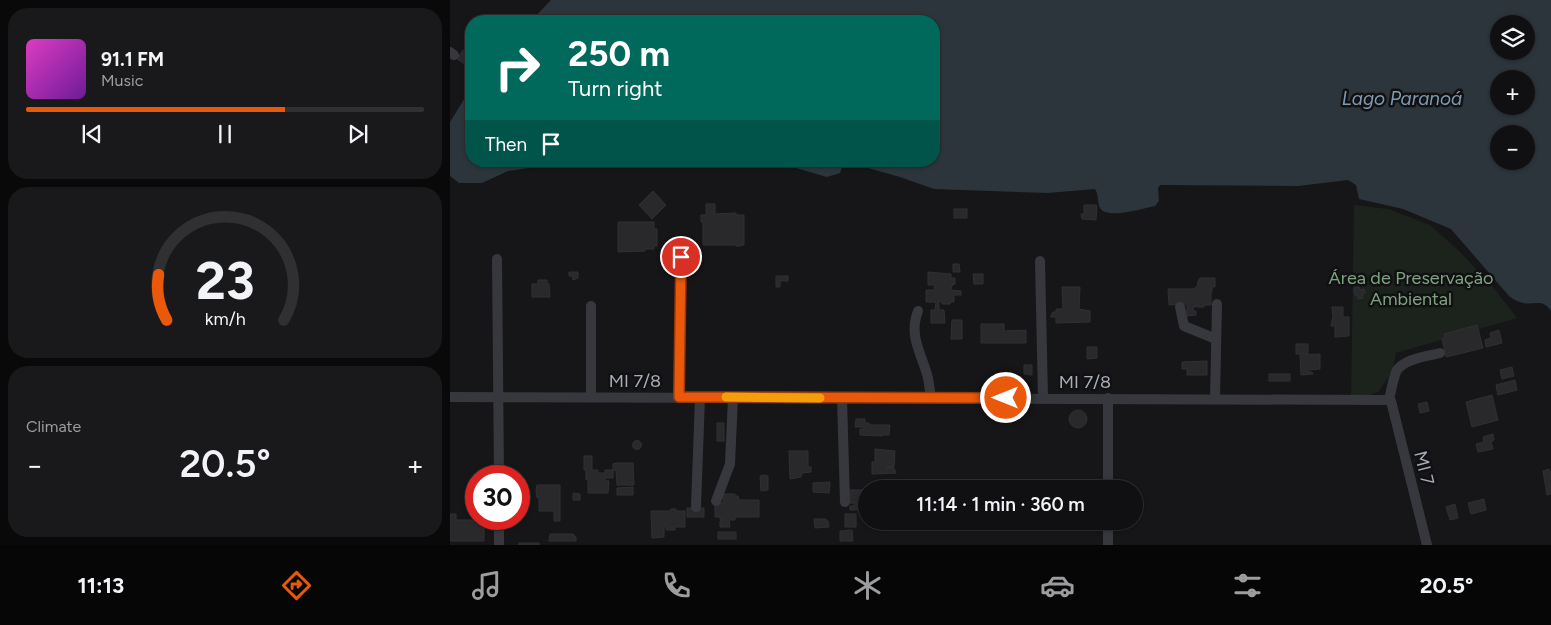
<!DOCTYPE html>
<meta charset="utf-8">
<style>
:root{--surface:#101012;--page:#19191b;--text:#f1f3f6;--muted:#9c9d9f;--line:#303032;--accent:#ea580c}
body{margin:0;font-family:Figtree,sans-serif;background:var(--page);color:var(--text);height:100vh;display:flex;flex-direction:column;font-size:19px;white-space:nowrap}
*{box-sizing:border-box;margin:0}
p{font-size:16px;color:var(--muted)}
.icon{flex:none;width:28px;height:28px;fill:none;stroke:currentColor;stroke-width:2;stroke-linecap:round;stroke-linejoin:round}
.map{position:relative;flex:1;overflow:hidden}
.sheet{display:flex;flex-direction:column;gap:8px;padding:8px;background:#09090a;width:450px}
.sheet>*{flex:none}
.guide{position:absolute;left:15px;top:15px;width:475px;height:152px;border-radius:20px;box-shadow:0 1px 4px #0004,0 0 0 1px var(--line);background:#00695c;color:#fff;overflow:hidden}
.buttons{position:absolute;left:1040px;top:15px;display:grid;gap:10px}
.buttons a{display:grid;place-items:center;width:45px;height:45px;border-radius:50%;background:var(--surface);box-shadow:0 1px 4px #0004,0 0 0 1px var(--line);font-size:25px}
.speed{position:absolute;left:15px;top:465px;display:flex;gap:10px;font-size:25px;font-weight:700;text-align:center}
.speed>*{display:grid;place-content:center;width:65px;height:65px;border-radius:50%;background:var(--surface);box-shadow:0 1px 4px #0004,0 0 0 1px var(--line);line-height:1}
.speed .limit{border:8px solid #d22;background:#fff;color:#111}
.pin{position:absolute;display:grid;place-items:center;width:42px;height:42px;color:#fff;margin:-21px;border:2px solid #fff;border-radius:50%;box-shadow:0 1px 5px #0007}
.me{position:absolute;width:55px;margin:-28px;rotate:270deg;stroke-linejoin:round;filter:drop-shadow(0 0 4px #0008)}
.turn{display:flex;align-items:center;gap:18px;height:105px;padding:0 20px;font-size:22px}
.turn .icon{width:65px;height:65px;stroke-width:2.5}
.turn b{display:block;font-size:35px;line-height:42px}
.then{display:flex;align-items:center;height:48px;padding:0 20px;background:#0003;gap:10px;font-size:19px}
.big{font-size:38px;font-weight:600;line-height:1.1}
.sheet .tile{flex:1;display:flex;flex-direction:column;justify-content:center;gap:8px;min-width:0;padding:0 18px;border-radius:20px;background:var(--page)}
.sheet .dial{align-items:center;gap:0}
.dial svg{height:130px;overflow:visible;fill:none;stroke:var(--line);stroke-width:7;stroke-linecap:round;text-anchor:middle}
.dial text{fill:var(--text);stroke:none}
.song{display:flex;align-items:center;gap:15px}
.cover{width:60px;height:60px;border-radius:8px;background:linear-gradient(135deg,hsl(310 70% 55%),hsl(280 70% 35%))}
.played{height:5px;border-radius:2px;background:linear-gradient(90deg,var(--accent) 65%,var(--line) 65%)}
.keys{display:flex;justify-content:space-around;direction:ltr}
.heat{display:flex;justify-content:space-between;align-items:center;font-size:28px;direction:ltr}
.trip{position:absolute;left:408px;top:480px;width:285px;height:50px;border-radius:25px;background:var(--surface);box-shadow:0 1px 4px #0004,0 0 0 1px var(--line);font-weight:600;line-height:50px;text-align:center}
.tabs{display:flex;height:80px;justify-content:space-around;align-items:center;background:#060607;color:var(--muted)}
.tabs .icon{width:35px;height:35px}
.tabs .on{color:var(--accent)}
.tabs b{font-size:22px;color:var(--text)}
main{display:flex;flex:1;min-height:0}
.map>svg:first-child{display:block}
.green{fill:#1c231d}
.water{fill:#2c353c;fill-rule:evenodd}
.building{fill:#29292c;stroke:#303034}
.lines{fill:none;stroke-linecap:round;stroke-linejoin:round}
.minor{stroke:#37383d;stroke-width:10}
.route-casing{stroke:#983908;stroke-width:12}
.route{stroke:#ea580c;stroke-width:9}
.slow{stroke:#f59e0b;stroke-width:9}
.labels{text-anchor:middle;stroke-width:5;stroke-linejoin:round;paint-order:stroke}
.park-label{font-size:18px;fill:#7fa381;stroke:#111113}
.street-label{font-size:18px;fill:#a8adb8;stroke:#111113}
.water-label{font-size:19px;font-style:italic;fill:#7f9bb3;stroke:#111113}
</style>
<main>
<section class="sheet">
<div class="tile">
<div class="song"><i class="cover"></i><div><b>91.1 FM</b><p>Music</p></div></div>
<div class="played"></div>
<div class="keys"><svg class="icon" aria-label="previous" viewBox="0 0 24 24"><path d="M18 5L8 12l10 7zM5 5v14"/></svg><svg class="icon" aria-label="pause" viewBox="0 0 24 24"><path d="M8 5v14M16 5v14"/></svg><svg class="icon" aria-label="next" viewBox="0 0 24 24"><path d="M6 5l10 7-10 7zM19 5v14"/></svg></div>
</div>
<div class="tile dial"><svg viewBox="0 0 100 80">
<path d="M14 69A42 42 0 1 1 86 69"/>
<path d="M14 69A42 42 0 0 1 9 41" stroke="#ea580c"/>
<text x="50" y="56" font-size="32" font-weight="700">23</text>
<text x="50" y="72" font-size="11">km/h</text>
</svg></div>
<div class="tile"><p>Climate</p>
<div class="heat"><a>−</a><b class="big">20.5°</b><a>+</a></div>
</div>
</section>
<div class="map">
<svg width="1101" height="545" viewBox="0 0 1101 545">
<rect width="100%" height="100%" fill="#161618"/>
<path class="green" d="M904,205l34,4 42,16 30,27 32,34 25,32 -121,35 -4,19 -14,20 -27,9z"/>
<g class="water">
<path d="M101,0h1000v311c-9,-14 -18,-4 -31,-9 -4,-1 -8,-4 -11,-6l-58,-67 -48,-20 -44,-10 -3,-14 -8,-5 -50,6 -138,-1 -2,3 1,13 -4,5c-11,2 -48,14 -55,2 -3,-6 -1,-13 -5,-19l-47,4 -114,-4 -34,-12 -53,-15 -4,2 -3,9 -13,4 -55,-16h162v-140h-403zM1049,24h27v27h-27zM1049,79h27v27h-27zM1049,134h27v27h-27z"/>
<path d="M21,88v73h105l-68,10 -26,12h-23l-9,-7v-54z"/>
</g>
<g class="building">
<path d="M13,50l8,5v9l-2,3 -12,-8z"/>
<path d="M203,191l13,14 -14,14 -13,-14z"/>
<path d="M256,204h9v10l21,-1v2h8v30h-3v1h-5v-1h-33v-23h-2v-7h5z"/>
<path d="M634,205h12l1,1 -1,14 -14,-1 -1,-5h3z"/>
<rect x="504" y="209" width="13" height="9"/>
<path d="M168,222h36v7h3v17h-3v3h-9v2l-27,1z"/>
<path d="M503,264h6l1,8h-7z"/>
<path d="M119,272h9v6l-5,2 -1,-4h-3z"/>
<path d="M478,272l23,2v4h4v6l-3,1 -1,5 10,1v4h-7v7h-4v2h-8v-2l-3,-1v9h5l1,13h-14v-13h4l1,-8h-10v-12h9l-1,-5h-6z"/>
<path d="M523,274h10v10h-9z"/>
<path d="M326,276h12v5h-8v6h-4z"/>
<path d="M750,278h15v9h-3v5h-1v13h-7v2h-7v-2h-2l1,2h-3v4h3v4l-9,1v-12l-18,1 -1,-16h25l4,-2 1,-6z"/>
<path d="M88,280h9v4h2l1,13h-18v-13h6z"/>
<path d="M612,287h18l-1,22 11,2v11l-34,1v-6h-5v-2l2,-3h3v-3h7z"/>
<path d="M909,287l1,3 4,-1 1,4 -3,1 1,4 -5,1 -1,-4h-2l-1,-7z"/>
<path d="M882,307h11v10h6v19l-14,1v-11h-4l2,-9z"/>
<path d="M502,320h10v19h-11z"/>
<path d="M531,324h23v7l22,-1v13h-45z"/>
<path d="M1027,325l6,23 -37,9 -4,-18 3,-2 -1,-3z"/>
<path d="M1049,330l3,13 -16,4 -1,-7 6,-2 -1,-5z"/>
<rect x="846" y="344" width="12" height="10"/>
<path d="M637,347h10v11l-10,1z"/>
<path d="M870,354v15l-12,1v2h4l1,2 -12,1 -1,-20z"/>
<path d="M757,361v14h-20v-6h-5v-7z"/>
<path d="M574,365h8v10l-8,-1z"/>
<path d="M1062,367l2,9 -12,3 -2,-9z"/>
<rect x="819" y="374" width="21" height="7"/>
<path d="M1065,380l2,10 -19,5 -2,-10z"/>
<path d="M1042,395l6,25 -26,7 -6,-25z"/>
<path d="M977,402l2,9 -9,2 -2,-9z"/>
<circle cx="628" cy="419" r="9"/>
<path d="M406,419h9v4h4v2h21l-1,10h-7v1l-22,-1v-6h4v-2h-9z"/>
<rect x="267" y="423" width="7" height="18"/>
<path d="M1043,434l1,6 -3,2 2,7 -15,3 -2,-8 8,-2 -1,-5z"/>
<circle cx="187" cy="445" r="4.5"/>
<path d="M425,449l20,2 -1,16h-8l8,1 2,5 -24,1v-12h3z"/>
<path d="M339,451h19v16h3v5l-9,1 -1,4 -11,2z"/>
<path d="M134,456h8v14h6v3h7v-3h8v8h-8v3h4l-1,12h-20v-14l-2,1v-10h-2z"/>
<path d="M166,463h17l1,22h-17l-1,-15h-3v-6z"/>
<path d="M1099,469l2,4v21l-4,1 -4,-24z"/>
<path d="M314,475l4,1v14l-7,1 -1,-15z"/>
<path d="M380,482l-1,11 -16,-1v-9z"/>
<path d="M87,485h23v36h-6v-10h-15v-14l-2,1 -1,-8z"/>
<path d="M183,487v8h-16v-7z"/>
<path d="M399,490h17v20h-16v-4h4v-3h-5z"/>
<path d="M123,493l7,1v6h-7z"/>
<path d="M273,494h12v2h3l1,4h20v17h-24v3h-6l1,7h-10v-6l4,-1 -4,-1v-2h-5v-14h8z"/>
<path d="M1034,499l2,11 -15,4 -3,-11z"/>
<path d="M1005,504l3,14 -8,2 -4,-13z"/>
<rect x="237" y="508" width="17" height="9"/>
<path d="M221,509h5v2h9v16h-10v3h-9v-4h-2v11l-12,1 -1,-27h19z"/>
<path d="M0,514h6v6h28v21h-34z"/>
<rect x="395" y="514" width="11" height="13"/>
<path d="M364,519h12v2h2l1,6 -14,1z"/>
<path d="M402,530l1,11h-13v-10z"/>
<rect x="268" y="532" width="18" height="7"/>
<path d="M100,534h23l3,3v4h-27z"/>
<rect x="69" y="543" width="20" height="2"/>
</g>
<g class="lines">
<g class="minor">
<path d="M0,52l4,3"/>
<path d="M47,259l2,217"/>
<path d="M590,261l3,137"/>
<path d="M141,306v91"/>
<path d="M730,307l4,19 32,13"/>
<path d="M468,311c-10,25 4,43 10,67 1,6 2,13 3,20"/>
<path d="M0,397l939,3 2,1 36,144"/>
<path d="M229,397l2,-140"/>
<path d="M392,398l3,104"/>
<path d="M765,399l2,-95"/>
<path d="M939,400c2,-9 4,-20 7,-28 6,-13 32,-16 44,-19"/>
<path d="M658,489v-91"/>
<path d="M266,501l14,-37 3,-67"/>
<path d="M246,507l4,-110"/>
<path d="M49,519v26"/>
<path d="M658,545v-24"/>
</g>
</g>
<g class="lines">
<g class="route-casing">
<path id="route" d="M231,257l-2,140 327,1"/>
</g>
<use href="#route" class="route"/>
<path class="slow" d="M276,397l94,1"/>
</g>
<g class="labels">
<g class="park-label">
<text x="961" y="284">Área de Preservação<tspan x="961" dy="21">Ambiental</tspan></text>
</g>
<g class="street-label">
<text x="185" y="387">MI 7/8</text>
<text x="635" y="388">MI 7/8</text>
<text transform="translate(974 468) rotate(76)" y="6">MI 7</text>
</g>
<g class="water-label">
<text x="952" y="105">Lago Paranoá</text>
</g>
</g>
</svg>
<div class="buttons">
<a><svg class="icon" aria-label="layers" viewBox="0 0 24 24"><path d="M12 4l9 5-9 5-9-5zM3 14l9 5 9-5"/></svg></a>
<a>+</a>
<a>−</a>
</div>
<div class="speed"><div class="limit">30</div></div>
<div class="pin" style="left:231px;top:257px;background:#d93025"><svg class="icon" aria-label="arrive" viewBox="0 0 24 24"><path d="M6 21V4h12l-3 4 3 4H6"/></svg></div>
<svg class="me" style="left:556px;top:398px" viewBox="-20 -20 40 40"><circle r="17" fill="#ea580c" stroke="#fff" stroke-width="3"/><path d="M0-11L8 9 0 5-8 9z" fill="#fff"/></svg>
<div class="trip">11:14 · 1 min · 360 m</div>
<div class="guide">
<div class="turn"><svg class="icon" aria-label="right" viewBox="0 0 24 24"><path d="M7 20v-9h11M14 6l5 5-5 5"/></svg><div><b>250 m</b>Turn right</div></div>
<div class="then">Then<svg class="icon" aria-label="arrive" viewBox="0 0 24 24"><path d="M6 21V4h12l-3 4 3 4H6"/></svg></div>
</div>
</div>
</main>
<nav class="tabs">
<b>11:13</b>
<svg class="icon on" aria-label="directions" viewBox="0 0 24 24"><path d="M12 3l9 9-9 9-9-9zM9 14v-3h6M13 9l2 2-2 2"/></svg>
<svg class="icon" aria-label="music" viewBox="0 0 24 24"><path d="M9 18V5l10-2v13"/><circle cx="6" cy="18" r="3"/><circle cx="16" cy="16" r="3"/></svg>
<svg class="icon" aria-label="phone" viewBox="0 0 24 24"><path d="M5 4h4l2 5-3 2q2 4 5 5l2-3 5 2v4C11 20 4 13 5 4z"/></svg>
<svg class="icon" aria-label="climate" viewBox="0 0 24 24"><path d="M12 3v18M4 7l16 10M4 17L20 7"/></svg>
<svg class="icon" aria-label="car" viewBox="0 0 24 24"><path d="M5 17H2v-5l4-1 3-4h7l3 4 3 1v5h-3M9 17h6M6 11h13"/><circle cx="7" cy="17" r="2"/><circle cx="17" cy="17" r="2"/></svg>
<svg class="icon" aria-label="filters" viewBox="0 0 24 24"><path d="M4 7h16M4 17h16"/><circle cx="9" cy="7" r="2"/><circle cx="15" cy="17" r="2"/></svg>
<b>20.5°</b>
</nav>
